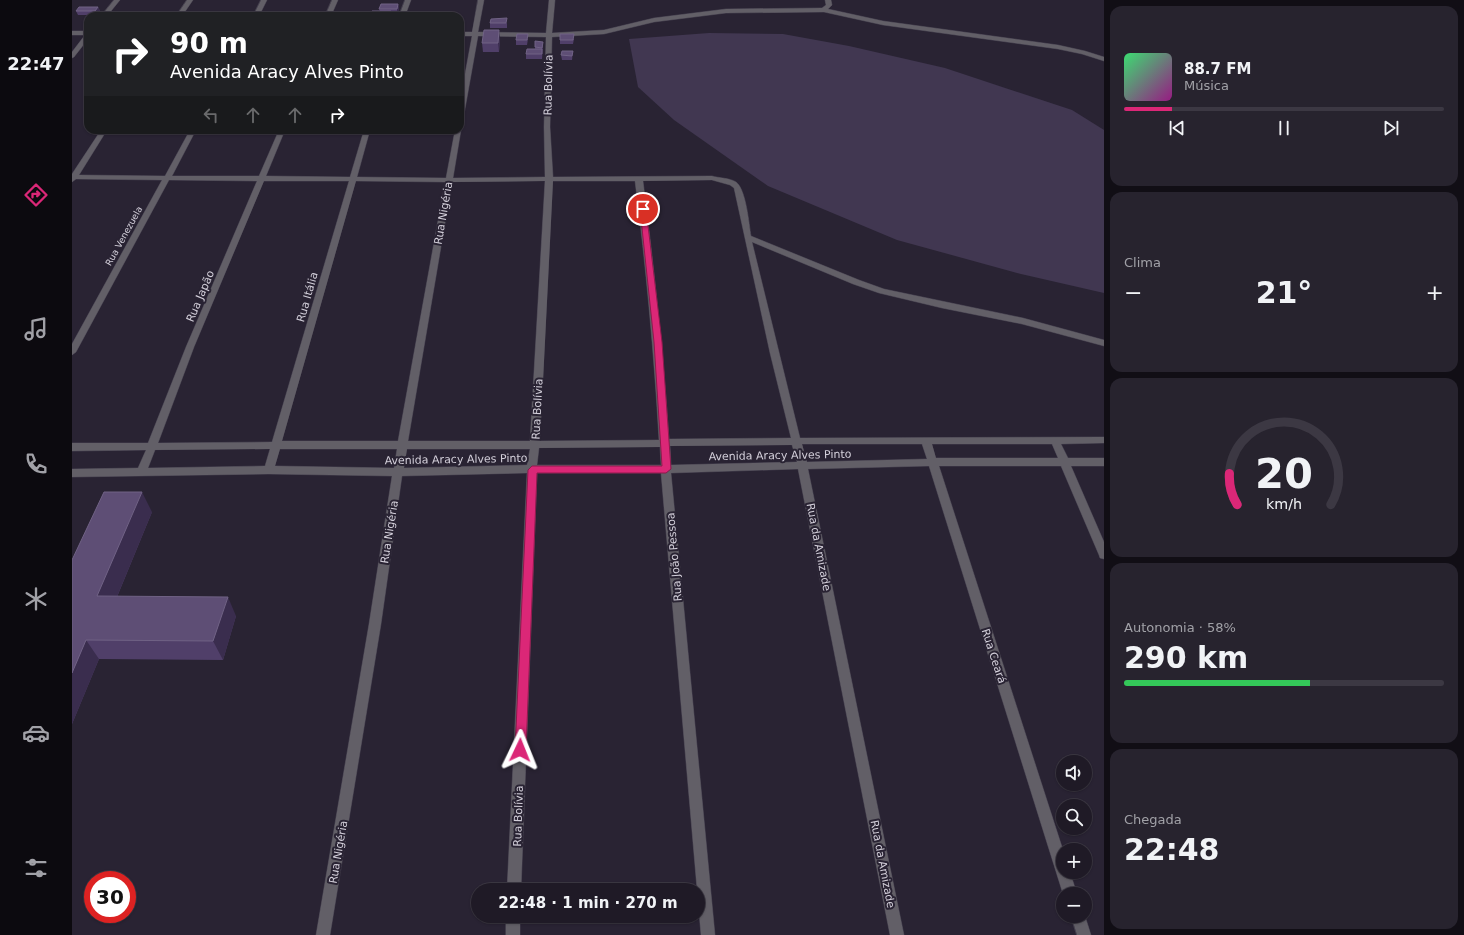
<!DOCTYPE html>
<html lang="pt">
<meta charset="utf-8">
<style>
:root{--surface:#1f1a26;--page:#27232e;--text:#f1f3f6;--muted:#a1a1a7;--line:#3c3843;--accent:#db2777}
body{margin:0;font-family:"DejaVu Sans",sans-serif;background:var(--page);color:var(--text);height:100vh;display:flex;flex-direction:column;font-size:15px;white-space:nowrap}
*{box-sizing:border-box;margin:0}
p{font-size:13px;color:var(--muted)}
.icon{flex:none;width:22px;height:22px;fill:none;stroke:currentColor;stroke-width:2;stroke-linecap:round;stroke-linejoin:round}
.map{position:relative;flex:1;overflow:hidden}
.side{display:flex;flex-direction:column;gap:6px;padding:6px;background:#110e15;width:360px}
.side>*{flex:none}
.top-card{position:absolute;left:12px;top:12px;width:380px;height:122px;border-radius:12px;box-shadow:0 1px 3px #0004,0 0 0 1px var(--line);background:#202124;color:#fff;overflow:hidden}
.controls{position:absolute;left:984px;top:755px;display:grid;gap:8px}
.controls a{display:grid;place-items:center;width:36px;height:36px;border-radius:50%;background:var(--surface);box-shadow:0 1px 3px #0004,0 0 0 1px var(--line);font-size:20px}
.speed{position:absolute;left:12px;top:871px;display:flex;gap:8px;font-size:20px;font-weight:700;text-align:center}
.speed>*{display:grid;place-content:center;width:52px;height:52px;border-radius:50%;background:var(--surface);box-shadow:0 1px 3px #0004,0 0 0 1px var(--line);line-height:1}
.speed .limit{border:6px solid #d22;background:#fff;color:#111}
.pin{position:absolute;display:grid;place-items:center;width:34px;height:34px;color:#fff;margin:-17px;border:2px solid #fff;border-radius:50%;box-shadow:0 1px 4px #0007}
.me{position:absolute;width:44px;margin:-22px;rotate:2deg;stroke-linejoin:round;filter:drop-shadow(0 0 3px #0008)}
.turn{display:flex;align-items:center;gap:14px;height:84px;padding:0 20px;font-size:18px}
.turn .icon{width:52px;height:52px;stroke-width:2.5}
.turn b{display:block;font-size:28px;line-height:34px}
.lanes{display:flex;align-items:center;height:38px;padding:0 20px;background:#0003;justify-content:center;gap:20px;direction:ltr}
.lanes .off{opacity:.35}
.big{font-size:30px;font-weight:700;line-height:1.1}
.side .widget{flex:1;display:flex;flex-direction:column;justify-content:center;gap:6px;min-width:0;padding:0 14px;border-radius:12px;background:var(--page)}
.side .dial{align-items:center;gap:0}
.dial svg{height:104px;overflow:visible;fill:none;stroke:var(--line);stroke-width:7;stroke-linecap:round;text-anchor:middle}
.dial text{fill:var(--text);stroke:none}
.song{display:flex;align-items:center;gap:12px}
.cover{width:48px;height:48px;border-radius:6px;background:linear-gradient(135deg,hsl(140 70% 55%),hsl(310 70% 35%))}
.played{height:4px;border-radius:2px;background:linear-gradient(90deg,var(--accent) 15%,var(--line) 15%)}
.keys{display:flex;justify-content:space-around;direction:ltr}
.heat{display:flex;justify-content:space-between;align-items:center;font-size:22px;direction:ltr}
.charge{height:6px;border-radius:3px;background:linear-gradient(90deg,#34c759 58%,var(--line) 0)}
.trip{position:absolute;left:399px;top:883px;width:234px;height:40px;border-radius:20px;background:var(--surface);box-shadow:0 1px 3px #0004,0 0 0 1px var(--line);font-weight:700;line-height:40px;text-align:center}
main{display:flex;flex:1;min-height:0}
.tabs{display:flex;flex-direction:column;width:72px;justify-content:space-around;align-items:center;background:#0c0a0f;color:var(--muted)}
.tabs .icon{width:28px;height:28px}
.tabs .on{color:var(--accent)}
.tabs b{font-size:18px;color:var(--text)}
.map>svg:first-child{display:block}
.green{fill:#413751}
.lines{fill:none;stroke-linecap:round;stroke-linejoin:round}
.street-casing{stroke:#443f4e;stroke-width:1}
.street{fill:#625f67;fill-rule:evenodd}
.wall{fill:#503f69}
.shaded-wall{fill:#3a2d4e}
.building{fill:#5e4e75;stroke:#706285}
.route{fill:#db2777;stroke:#8e194d}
.labels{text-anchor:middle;stroke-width:4;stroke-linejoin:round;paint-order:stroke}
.far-street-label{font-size:9px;fill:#d3cfda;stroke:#292333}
.street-label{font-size:11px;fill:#d3cfda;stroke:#292333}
</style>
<main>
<nav class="tabs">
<b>22:47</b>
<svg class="icon on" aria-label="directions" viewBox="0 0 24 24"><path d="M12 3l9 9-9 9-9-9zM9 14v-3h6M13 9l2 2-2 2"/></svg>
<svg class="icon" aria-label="music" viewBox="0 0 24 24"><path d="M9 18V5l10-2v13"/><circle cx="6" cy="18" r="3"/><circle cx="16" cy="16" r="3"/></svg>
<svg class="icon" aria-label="phone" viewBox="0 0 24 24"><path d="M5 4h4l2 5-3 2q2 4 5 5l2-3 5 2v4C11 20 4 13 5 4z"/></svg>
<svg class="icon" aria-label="climate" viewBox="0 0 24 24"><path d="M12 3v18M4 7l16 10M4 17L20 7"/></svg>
<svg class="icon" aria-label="car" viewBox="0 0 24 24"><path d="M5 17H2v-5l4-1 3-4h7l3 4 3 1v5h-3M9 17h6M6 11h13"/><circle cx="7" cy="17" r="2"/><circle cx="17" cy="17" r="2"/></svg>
<svg class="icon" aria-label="filters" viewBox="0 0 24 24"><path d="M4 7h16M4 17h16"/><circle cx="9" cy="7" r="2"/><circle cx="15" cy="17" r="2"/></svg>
</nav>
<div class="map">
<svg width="1032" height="935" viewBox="0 0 1032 935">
<rect width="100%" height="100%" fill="#292333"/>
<path class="green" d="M637,33l74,1 66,12 96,22 127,42 32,20v163l-83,-19 -124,-34 -129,-54 -94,-66 -36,-33 -9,-48z"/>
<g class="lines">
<g class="street-casing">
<g id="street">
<path d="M42,0h6l-13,16h-6z"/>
<path d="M115,0h6l-11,16h-6z"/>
<path d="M189,0h6l-8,16h-6z"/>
<path d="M260,0h6l-7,16h-6z"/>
<path d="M333,0h6l-6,16h-6z"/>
<path d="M406,0h6l-6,32 68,1 3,-33h6l-3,33 52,-3 50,-12 72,-9 96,-1 4,-3 -1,-5h6l1,5 -4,4 55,12 175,24 27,6 19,6v4l-22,-7 -24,-5 -175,-24 -59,-13 -98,1 -72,9 -50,12 -52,3 -2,90 3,50 159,-1c7,2 18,2 24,6 10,7 13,42 15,54l108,44 25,9 139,29 81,22v6l-82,-22 -80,-16 -63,-15 -26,-9 -101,-42 48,196 304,-1v6l-43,1 7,14h36v8h-33l33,76v17l-4,-1 -1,-3 -38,-89h-122l124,384v22h7l7,22h-14l-134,-428 -121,3 96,466h-14l-92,-466 -127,4 44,462h-14l-40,-462h-124l-16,417h-14l20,-417 -125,3 -21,148 -51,311h-14l53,-311 23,-148 -123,-2 -197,3v-8l66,-1 8,-18 -74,1v-8h76l38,-96 71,-166 -88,-1 -93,172 -4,3v-11l90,-164 -86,-1 -4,3v-8l29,-44h6l-28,45 86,1 25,-46h6l-24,46h87l20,-46h6l-19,46 84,1 14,-47h6l-13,47 89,1 9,-48h5v-2l1,2 -8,48 92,-1 -1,-50 2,-90 -68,-1 -15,84 -3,2v-21l12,-65h-12v-4h12zM640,180l18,5 4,3 36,165 21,85 -122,1c-6,-86 -15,-172 -26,-258zM192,181h85l-77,261 -114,1 36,-96zM284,181l89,1 -47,259h-116zM473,181l-15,260h-122l44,-259zM481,181h82c11,86 19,172 24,259l-119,1zM730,444h120l5,15 -120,3zM860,444h120l6,14h-122zM720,445l5,17 -126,3 -1,-19zM588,447l1,18h-124l2,-17zM198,449l-5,17 -117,2 7,-18zM208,449h117l-3,19 -119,-2zM335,449h123l-3,16 -123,3z"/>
<path d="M0,31h16v8l-14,18 -2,1v-6l13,-17h-13z"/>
<rect x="434" y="916" width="14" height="19"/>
<path d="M999,916h14l6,19h-14z"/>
</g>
</g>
<use href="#street" class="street"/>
</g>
<g class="wall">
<path d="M326,4l1,5 -2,5h-5v2h-21v-2l9,-3 -1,-2z"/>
<path d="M26,7l2,4 -4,4h-18l-2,-4z"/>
<rect x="418" y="23" width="17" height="5"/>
<path d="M428,39l-1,13h-16l-1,-9z"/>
<path d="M456,39l-1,6h-11v-5z"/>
<path d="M502,39l-1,5h-13v-4z"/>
<path d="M471,46l-1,13h-16v-5l9,-5v-2z"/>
<path d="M501,51l-1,9h-10l-1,-5z"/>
<path d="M80,512l-35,85 119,19 -13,44 -124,-1 -27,65v-164z"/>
</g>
<g class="shaded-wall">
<path d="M326,4l1,5 -2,5v-5z"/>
<path d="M26,7l2,4 -4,4 -1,-4z"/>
<path d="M427,30l1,9 -1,13 -1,-9z"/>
<path d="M70,492l10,20 -43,104 -12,-20z"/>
<path d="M156,597l8,19 -13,44 -10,-19z"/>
<path d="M14,640l13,19 -27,65v-51z"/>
</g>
<g class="building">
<path d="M309,4h17l-1,5h-18z"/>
<path d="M7,7h19l-3,4h-19z"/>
<path d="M300,11h19l-1,3h-5l-1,2 -13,-2z"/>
<path d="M228,12h11l-2,4h-10z"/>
<path d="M435,18l-1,5h-16l1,-4z"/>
<path d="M412,30h15l-1,13h-16z"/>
<path d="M445,34h11l-1,6h-11z"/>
<path d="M488,34h14l-1,6h-13z"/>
<path d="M463,41l8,1 -1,6 -7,-1z"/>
<path d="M455,49h15v5h-16z"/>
<path d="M490,51h11l-1,5 -11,-1z"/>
<path d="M32,492h38l-45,104 131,1 -15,44 -127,-1 -14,33v-113z"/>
</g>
<path class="route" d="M571,207l3,2 16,133 9,127 -5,4h-129l-11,277 -1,4 -5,1 -4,-1 -1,-4 13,-280 4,-4h130l-8,-124 -14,-133z"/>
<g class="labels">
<g class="far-street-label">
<text transform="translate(52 236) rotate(-61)" y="3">Rua Venezuela</text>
</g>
<g class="street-label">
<text transform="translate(476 85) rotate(-89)" y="4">Rua Bolívia</text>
<text transform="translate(371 213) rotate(-80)" y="4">Rua Nigéria</text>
<text transform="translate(128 296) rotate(-67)" y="4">Rua Japão</text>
<text transform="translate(235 297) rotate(-74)" y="4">Rua Itália</text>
<text transform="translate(465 409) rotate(-87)" y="4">Rua Bolívia</text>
<text transform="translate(708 455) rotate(-1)" y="4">Avenida Aracy Alves Pinto</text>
<text transform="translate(384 459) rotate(-1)" y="4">Avenida Aracy Alves Pinto</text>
<text transform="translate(317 532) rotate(-81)" y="4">Rua Nigéria</text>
<text transform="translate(747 547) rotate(79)" y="4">Rua da Amizade</text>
<text transform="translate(602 557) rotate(-95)" y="4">Rua João Pessoa</text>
<text transform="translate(922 656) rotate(72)" y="4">Rua Ceará</text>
<text transform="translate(446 816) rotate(-88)" y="4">Rua Bolívia</text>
<text transform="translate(266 852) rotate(-80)" y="4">Rua Nigéria</text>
<text transform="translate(811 864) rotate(79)" y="4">Rua da Amizade</text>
</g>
</g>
</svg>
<div class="controls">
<a><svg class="icon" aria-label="sound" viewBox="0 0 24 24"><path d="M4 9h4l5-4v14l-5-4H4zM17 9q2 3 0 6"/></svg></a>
<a><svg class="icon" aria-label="search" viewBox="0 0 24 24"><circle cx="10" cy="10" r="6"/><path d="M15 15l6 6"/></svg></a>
<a>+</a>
<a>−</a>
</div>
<div class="speed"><div class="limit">30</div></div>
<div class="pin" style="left:571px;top:209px;background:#d93025"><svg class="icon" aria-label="arrive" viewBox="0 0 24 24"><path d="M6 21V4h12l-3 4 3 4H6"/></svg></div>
<svg class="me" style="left:448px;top:750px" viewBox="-20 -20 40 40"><path d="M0-17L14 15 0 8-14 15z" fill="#db2777" stroke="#fff" stroke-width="4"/></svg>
<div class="trip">22:48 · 1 min · 270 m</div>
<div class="top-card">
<div class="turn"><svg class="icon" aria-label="right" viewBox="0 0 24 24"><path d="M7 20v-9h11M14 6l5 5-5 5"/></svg><div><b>90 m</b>Avenida Aracy Alves Pinto</div></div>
<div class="lanes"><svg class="icon off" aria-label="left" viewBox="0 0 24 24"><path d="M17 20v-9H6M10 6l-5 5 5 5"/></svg><svg class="icon off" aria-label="ahead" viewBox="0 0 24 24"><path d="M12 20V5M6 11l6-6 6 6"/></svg><svg class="icon off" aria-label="ahead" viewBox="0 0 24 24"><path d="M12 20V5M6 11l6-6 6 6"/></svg><svg class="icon" aria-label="right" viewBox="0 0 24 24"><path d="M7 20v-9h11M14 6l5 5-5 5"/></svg></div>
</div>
</div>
<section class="side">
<div class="widget">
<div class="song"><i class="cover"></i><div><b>88.7 FM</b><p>Música</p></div></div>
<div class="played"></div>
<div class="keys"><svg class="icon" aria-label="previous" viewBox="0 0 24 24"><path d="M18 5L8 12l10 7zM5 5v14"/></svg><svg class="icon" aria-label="pause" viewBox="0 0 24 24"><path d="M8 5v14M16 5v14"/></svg><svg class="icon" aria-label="next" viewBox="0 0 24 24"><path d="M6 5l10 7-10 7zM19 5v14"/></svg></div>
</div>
<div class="widget"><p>Clima</p>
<div class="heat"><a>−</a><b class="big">21°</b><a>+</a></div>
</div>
<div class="widget dial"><svg viewBox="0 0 100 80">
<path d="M14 69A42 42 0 1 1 86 69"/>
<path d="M14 69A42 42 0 0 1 8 45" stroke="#db2777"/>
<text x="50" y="56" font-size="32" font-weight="700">20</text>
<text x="50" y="72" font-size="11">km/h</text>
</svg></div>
<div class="widget"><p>Autonomia · 58%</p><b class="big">290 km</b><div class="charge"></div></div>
<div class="widget"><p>Chegada</p><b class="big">22:48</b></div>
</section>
</main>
